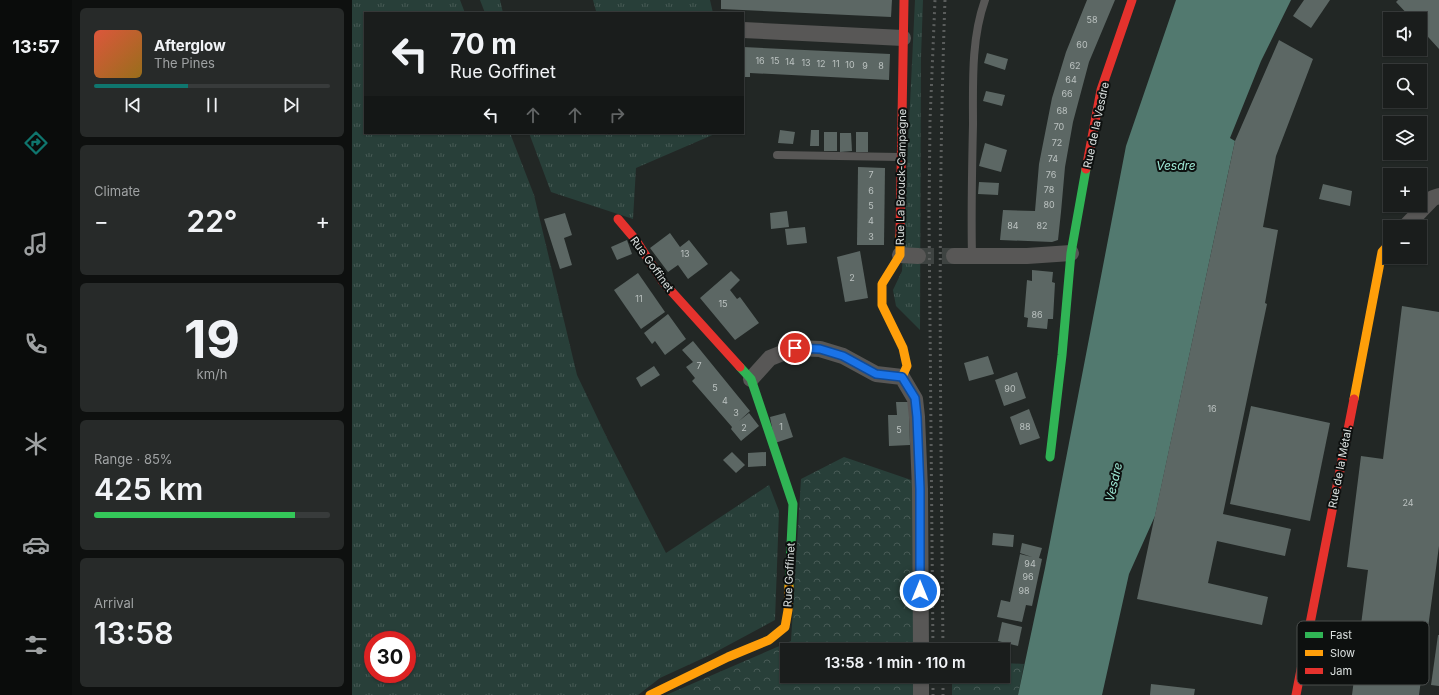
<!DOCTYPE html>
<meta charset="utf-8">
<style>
:root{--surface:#1a1d1c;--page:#272a29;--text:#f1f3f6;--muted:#9fa2a3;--line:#383b3b;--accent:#0f766e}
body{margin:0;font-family:Inter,sans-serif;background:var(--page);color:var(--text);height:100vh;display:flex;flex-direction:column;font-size:15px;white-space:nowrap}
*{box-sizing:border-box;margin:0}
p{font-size:13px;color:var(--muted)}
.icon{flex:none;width:22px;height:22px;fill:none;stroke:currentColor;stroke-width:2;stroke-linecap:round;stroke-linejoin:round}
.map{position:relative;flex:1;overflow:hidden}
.details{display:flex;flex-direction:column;gap:8px;padding:8px;background:#0e100f;width:280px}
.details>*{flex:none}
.banner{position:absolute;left:12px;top:12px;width:380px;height:122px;border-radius:0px;box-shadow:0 1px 3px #0004,0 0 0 1px var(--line);background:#1a1d1c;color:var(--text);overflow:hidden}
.fabs{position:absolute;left:1031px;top:12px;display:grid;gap:8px}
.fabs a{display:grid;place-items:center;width:44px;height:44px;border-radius:0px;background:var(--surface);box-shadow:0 1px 3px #0004,0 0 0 1px var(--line);font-size:20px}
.speed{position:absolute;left:12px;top:631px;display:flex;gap:8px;font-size:20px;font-weight:700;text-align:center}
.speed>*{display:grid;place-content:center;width:52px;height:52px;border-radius:50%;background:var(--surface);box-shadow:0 1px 3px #0004,0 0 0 1px var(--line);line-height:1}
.speed .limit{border:6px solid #d22;background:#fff;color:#111}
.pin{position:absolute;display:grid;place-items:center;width:34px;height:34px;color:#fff;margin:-17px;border:2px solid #fff;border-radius:50%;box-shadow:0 1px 4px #0007}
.me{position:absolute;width:44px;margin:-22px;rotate:0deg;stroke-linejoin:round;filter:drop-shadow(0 0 3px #0008)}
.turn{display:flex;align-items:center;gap:14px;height:84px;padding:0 20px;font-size:18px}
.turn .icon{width:52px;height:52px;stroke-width:2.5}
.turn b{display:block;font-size:28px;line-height:34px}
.lanes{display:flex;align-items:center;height:38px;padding:0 20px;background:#0003;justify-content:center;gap:20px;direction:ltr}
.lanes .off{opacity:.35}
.big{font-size:30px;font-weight:600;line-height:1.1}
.details .tile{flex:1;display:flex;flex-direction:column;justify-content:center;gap:6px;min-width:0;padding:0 14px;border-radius:6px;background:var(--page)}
.details .dial{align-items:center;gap:0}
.dial b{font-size:52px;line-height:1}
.song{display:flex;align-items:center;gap:12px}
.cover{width:48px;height:48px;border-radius:6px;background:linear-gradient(135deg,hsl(10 70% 55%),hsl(40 70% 35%))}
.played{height:4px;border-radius:2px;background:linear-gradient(90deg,var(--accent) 40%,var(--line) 40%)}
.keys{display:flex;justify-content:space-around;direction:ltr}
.heat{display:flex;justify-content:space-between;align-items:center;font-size:22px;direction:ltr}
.charge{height:6px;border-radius:3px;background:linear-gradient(90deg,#34c759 85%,var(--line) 0)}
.trip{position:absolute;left:428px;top:643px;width:230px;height:40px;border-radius:0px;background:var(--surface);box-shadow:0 1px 3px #0004,0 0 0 1px var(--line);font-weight:600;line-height:40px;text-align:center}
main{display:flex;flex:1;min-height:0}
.tabs{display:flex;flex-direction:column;width:72px;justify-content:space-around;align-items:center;background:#0a0c0b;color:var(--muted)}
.tabs .icon{width:28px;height:28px}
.tabs .on{color:var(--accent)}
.tabs b{font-size:18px;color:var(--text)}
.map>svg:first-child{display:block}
.grass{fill:url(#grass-tufts);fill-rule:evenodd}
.forest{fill:url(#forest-crowns)}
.water{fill:#52796f}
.building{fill:#5c6764}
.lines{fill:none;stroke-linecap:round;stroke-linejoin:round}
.street-tunnel{stroke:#3e4341;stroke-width:16;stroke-dasharray:16 8;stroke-linecap:butt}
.lane{stroke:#585756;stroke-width:8}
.street{stroke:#585756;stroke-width:16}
.fast{stroke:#30b455;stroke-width:9}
.slow{stroke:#ff9f0a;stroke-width:9}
.jam{stroke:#e5322d;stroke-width:9}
.rail{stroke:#5a5d5c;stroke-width:3;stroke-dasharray:2 4;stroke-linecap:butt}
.route-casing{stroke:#114b97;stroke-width:10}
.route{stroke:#1a73e8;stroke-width:7}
.labels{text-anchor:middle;stroke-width:4;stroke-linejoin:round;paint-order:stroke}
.number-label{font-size:9px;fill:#bbc2c0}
.street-label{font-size:11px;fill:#dbe0df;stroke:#0d100f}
.water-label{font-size:12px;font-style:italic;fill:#9ee9d6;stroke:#0d100f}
.key{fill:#0d100f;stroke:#4b4e4d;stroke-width:1}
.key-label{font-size:11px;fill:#dbe0df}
</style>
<main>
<nav class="tabs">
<b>13:57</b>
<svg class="icon on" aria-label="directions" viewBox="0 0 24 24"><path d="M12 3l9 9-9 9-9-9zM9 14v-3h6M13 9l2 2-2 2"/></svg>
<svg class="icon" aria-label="music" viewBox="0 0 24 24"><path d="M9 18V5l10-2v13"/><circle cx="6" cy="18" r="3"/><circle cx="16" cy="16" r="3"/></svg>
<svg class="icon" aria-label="phone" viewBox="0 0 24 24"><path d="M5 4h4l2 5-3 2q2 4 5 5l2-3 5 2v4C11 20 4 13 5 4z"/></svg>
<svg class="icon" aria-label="climate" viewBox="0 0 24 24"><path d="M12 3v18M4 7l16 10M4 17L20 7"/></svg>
<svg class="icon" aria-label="car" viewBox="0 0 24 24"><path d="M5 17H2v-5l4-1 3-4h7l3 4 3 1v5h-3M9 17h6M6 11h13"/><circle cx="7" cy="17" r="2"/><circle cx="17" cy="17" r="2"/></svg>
<svg class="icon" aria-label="filters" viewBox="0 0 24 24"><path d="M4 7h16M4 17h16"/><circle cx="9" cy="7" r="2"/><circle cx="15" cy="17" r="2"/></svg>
</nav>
<section class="details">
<div class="tile">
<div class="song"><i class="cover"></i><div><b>Afterglow</b><p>The Pines</p></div></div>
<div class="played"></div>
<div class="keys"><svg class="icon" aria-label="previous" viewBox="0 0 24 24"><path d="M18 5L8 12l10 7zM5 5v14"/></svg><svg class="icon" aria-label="pause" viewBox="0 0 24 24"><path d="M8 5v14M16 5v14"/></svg><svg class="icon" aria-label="next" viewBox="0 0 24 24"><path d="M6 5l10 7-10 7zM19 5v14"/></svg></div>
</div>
<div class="tile"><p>Climate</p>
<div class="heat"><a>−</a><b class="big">22°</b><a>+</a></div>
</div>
<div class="tile dial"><b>19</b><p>km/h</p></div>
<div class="tile"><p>Range · 85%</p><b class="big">425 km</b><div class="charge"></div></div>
<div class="tile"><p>Arrival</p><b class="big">13:58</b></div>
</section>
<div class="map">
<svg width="1087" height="695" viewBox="0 0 1087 695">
<defs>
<pattern id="grass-tufts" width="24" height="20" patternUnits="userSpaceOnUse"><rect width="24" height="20" fill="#283f39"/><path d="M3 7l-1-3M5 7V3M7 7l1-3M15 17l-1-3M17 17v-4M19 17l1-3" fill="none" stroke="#475a55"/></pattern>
<pattern id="forest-crowns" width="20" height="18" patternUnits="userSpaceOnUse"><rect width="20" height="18" fill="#283f39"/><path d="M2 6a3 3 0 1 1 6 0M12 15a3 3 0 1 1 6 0" fill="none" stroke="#475a55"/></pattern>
</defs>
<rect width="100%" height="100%" fill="#222725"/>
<g class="grass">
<path d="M0,0h108l5,13h-100v120h145l24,62 43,180 31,65 58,113 103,-68 10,26 -4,109 -65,35 -50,23 -22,17h-286zM21,640h34v34h-34z"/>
<path d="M128,0h20l3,13h-18z"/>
<path d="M241,0h117l3,13h-125l8,-2z"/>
<path d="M563,0h8l-2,57 -1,273 -24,-24 -3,-16 9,-19z"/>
<path d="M177,133h188l-81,35 -3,51 -82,-27z"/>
</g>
<g class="forest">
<path d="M492,457l73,25 5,168h-135v26h136v19h-257l125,-54 10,-162z"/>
<path d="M651,663l21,1 -6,31h-66v-19h51z"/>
</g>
<path class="water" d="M824,0h115l-30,61 -31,77 5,3 -80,375 -26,58 -27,121h-84l27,-127 81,-422z"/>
<g class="building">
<path d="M369,0h171l-1,17 -170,-8z"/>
<path d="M735,0h28l-26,62 -16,60 -8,45 -4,45 -3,28 -6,2 -52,-2 3,-30 32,1 4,-47 13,-66 14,-46z"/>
<path d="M952,0h26l-19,28 -18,-12z"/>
<path d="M1046,0h41v49l-19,-21v-9h-8l-16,-17z"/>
<path d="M927,40l34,19 -37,97 -13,71 15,3 -13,73 2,1 -44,210 68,15 -6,27 -68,-15 -9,42 60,14 -6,28 -125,-26 98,-458z"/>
<path d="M391,47l147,7 -1,26 -139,-7v4h-7z"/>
<path d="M635,53l21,6 -3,11 -21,-7z"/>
<path d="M634,91l19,4 -3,11 -19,-5z"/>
<path d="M428,130l15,2 -2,12 -15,-1z"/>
<path d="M459,130h8v16h-9z"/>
<rect x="472" y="132" width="13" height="19"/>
<rect x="504" y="132" width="12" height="20"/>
<path d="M488,133h11l1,18 -12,1z"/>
<path d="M633,143l22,7 -6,22 -22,-6z"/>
<path d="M506,167l27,1 -1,77h-27z"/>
<path d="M627,182l20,1 -1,12 -20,-1z"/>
<path d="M971,184l29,7 -2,15 -31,-7z"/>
<path d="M435,211l2,16 -18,2 -1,-16z"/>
<path d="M213,213l7,22 -8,3 8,27 -12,4 -16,-50z"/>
<path d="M453,227l2,16 -20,2 -2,-16z"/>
<path d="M318,233l10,14 9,-7 19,24 -20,15 -10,-14 -10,7 -18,-24z"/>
<path d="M275,240l5,14 -15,6 -6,-13z"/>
<path d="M508,251l8,47 -23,4 -8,-45z"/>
<path d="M680,270l21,2 -1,10 3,1 -2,36h-5l-1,10 -20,-2 1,-9 -4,-1 3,-37 5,1z"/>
<path d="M379,271l9,9 -10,10 7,9 3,-2 19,26 -24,17 -35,-42z"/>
<path d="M286,273l27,39 -24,17 -27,-39z"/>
<path d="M1050,306l37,6v234l-20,149h-67l16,-125 -21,-3 14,-111 22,3z"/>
<path d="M316,314l18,25 -21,16 -10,-14 -3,3 -8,-11z"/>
<path d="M341,341l57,70 -11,10 10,-8 10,13 -18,15 -10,-12 1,-2 -40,-46 3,-3 -9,-11 7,-5 -11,-12z"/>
<path d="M636,356l6,18 -25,7 -5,-18z"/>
<path d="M302,366l6,9 -19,12 -5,-9z"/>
<path d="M665,372l9,26 -22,8 -9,-26z"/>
<path d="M544,402h13l1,43 -21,1 -1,-31h9z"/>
<path d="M899,406l79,17 -20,98 -80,-17z"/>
<path d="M677,409l11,29 -20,7 -10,-28z"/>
<path d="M433,413l8,24 -18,6 -5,-26z"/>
<path d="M380,452l13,13 -9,8 -13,-13z"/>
<path d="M414,452v14l-18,1v-14z"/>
<path d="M641,533l21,2 -1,12 -21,-2z"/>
<path d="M670,543l20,5 -3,10 3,1 -10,47 -6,-1 -4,17 -25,-5 4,-17 9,2 10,-48 12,3 -12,-4z"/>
<path d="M650,622l20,5 -4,19 -20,-5z"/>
<path d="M1086,635h1v51l-8,-1z"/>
<path d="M799,684l44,5 -1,6h-44z"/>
</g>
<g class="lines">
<path class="street-tunnel" d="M566,256h36"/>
<g class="lane">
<path d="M425,155l123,2"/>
<path d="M620,256c-1,-44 0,-88 1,-131 0,-42 -2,-86 12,-125"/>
</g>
<g class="street">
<path d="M391,30l160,8"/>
<path d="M1053,227l28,-29 6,-2"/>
<path d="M548,255l18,1"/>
<path d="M602,256h73l44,-3"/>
<path d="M399,379l19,-21 25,-10 25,1 23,7 33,18 26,3 13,22 2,18 3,72 1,161"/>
<path d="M569,676v19"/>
</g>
<g class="fast">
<path d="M388,367l11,12 42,125 -4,82"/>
<path d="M698,457l12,-102 9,-102 15,-84"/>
</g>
<g class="slow">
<path d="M548,236v19l-18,29v21l21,43 4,18 -5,11"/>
<path d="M1002,399l28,-147 8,-9"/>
<path d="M298,695l78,-38 41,-17 16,-13 3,-17 1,-24"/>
</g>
<g class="jam">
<path d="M734,169l15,-79 31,-90"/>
<path d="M266,219l17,20 28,43 77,85"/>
<path d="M548,236l4,-236"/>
<path d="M944,695l58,-296"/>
</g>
<g class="rail">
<path d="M581,650l-4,-436 1,-93 5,-121"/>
<path d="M591,650c-2,-217 -6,-434 2,-650"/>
<path d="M581,676v19"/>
<path d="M591,676v19"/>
</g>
</g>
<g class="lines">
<g class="route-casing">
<path id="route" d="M443,348l25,1 23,7 33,18 26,3 13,21 2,19 3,72v102"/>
</g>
<use href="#route" class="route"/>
</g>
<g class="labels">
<g class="number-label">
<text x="740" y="23">58</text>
<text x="730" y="48">60</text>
<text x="408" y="64">16</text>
<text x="423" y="64">15</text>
<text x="438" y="65">14</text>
<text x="454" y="66">13</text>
<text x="469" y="67">12</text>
<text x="484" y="67">11</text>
<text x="498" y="68">10</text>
<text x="513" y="69">9</text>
<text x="529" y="69">8</text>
<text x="723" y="69">62</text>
<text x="719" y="83">64</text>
<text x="715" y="97">66</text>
<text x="710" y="114">68</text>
<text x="707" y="130">70</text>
<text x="705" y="146">72</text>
<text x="701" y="162">74</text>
<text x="519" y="178">7</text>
<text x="699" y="178">76</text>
<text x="697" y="193">78</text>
<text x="519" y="194">6</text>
<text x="697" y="208">80</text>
<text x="519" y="209">5</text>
<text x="519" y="224">4</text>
<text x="661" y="229">84</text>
<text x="690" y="229">82</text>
<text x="519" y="240">3</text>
<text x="333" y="257">13</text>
<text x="500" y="281">2</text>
<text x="287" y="302">11</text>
<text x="371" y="307">15</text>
<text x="685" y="318">86</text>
<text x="347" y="369">7</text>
<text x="363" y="391">5</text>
<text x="658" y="392">90</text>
<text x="373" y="404">4</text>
<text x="860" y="412">16</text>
<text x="384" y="416">3</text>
<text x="429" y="430">1</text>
<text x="673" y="430">88</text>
<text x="392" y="431">2</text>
<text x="547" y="433">5</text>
<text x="1056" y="506">24</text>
<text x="678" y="567">94</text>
<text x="676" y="580">96</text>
<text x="672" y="594">98</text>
</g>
<g class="street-label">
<text transform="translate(744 125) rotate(-78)" y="4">Rue de la Vesdre</text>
<text transform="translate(549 177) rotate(-89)" y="4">Rue La Brouck-Campagne</text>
<text transform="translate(300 264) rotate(54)" y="4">Rue Goffinet</text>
<text transform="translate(988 467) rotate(-79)" y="4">Rue de la Métal.</text>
<text transform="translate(437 575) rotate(-87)" y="4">Rue Goffinet</text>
</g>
<g class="water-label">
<text x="824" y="170">Vesdre</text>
<text transform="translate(762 482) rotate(-77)" y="4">Vesdre</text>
</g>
</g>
<rect x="945" y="621" width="132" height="64" rx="6" class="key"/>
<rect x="953" y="632" width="18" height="6" fill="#30b455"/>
<rect x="953" y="650" width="18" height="6" fill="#ff9f0a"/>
<rect x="953" y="668" width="18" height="6" fill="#e5322d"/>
<g class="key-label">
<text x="978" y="639">Fast</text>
<text x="978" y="657">Slow</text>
<text x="978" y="675">Jam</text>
</g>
</svg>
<div class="fabs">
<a><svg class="icon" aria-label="sound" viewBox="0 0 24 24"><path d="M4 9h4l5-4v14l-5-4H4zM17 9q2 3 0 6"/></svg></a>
<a><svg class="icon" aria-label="search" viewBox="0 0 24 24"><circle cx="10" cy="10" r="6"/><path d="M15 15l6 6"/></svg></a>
<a><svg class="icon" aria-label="layers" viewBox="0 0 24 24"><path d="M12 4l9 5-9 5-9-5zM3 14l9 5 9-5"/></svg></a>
<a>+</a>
<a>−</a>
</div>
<div class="speed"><div class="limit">30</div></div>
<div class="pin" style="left:443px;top:348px;background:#d93025"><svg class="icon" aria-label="arrive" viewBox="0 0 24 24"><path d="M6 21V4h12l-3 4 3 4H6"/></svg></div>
<svg class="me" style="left:568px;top:591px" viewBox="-20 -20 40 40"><circle r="17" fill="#1a73e8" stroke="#fff" stroke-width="3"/><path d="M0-11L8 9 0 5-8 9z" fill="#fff"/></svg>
<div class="trip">13:58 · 1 min · 110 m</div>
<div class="banner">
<div class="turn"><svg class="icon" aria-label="left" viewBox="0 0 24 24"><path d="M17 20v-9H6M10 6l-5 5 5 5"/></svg><div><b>70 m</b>Rue Goffinet</div></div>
<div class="lanes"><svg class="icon" aria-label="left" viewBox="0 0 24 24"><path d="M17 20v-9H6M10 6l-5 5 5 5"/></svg><svg class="icon off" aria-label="ahead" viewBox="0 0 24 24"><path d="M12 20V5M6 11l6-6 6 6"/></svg><svg class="icon off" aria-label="ahead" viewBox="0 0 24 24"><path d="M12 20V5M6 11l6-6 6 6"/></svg><svg class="icon off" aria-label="right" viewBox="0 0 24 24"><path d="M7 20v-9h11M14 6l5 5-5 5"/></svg></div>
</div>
</div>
</main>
